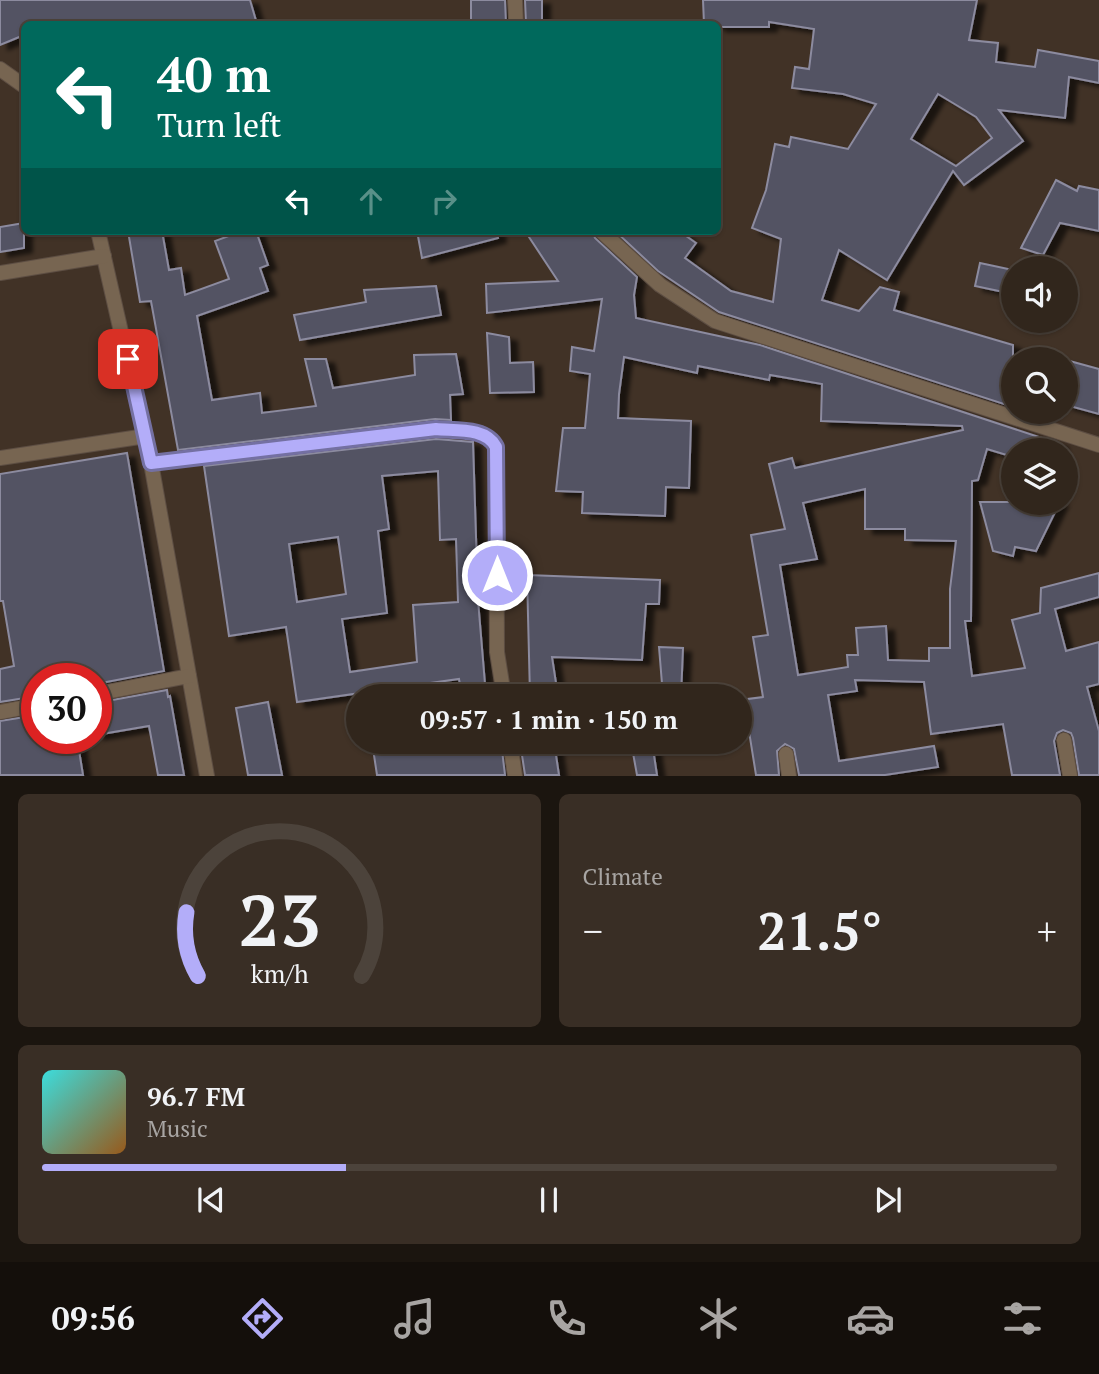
<!DOCTYPE html>
<meta charset="utf-8">
<style>
:root{--surface:#31261c;--page:#392e25;--text:#f1f3f6;--muted:#a8a5a3;--line:#4c433b;--accent:#b3adf9}
body{margin:0;font-family:"PT Serif",serif;background:var(--page);color:var(--text);height:100vh;display:flex;flex-direction:column;font-size:26px;white-space:nowrap}
*{box-sizing:border-box;margin:0}
p{font-size:23px;color:var(--muted)}
.icon{flex:none;width:38px;height:38px;fill:none;stroke:currentColor;stroke-width:2;stroke-linecap:round;stroke-linejoin:round}
.map{position:relative;height:776px;overflow:hidden}
.details{display:flex;flex-direction:column;gap:18px;padding:18px;background:#1b150f;flex:1}
.details>*{flex:none}
.hud{position:absolute;left:21px;top:21px;width:700px;height:214px;border-radius:10px;box-shadow:0 2px 5px #0004,0 0 0 2px var(--line);background:#00695c;color:#fff;overflow:hidden}
.fabs{position:absolute;left:1001px;top:256px;display:grid;gap:14px}
.fabs a{display:grid;place-items:center;width:77px;height:77px;border-radius:50%;background:var(--surface);box-shadow:0 2px 5px #0004,0 0 0 2px var(--line);font-size:35px}
.speed{position:absolute;left:21px;top:663px;display:flex;gap:14px;font-size:35px;font-weight:700;text-align:center}
.speed>*{display:grid;place-content:center;width:91px;height:91px;border-radius:50%;background:var(--surface);box-shadow:0 2px 5px #0004,0 0 0 2px var(--line);line-height:1}
.speed .limit{border:10px solid #d22;background:#fff;color:#111}
.pin{position:absolute;display:grid;place-items:center;width:60px;height:60px;color:#fff;margin:-30px;border-radius:14px;box-shadow:0 4px 10px #0006}
.me{position:absolute;width:77px;margin:-38px;rotate:0deg;stroke-linejoin:round;filter:drop-shadow(0 0 5px #0008)}
.turn{display:flex;align-items:center;gap:24px;height:147px;padding:0 21px;font-size:32px}
.turn .icon{width:91px;height:91px;stroke-width:2.5}
.turn b{display:block;font-size:49px;line-height:60px}
.lanes{display:flex;align-items:center;height:66px;padding:0 21px;background:#0003;justify-content:center;gap:35px;direction:ltr}
.lanes .off{opacity:.35}
.big{font-size:52px;font-weight:700;line-height:1.1}
.details .widget{flex:1;display:flex;flex-direction:column;justify-content:center;gap:10px;min-width:0;padding:0 24px;border-radius:10px;background:var(--page)}
.details .dial{align-items:center;gap:0}
.dial svg{height:182px;overflow:visible;fill:none;stroke:var(--line);stroke-width:7;stroke-linecap:round;text-anchor:middle}
.dial text{fill:var(--text);stroke:none}
.song{display:flex;align-items:center;gap:21px}
.cover{width:84px;height:84px;border-radius:10px;background:linear-gradient(135deg,hsl(180 70% 55%),hsl(30 70% 35%))}
.played{height:7px;border-radius:4px;background:linear-gradient(90deg,var(--accent) 30%,var(--line) 30%)}
.keys{display:flex;justify-content:space-around;direction:ltr}
.heat{display:flex;justify-content:space-between;align-items:center;font-size:38px;direction:ltr}
.details .tiles{flex:1;display:grid;gap:18px;grid-template-columns:1fr 1fr}
.widget:last-child{grid-column:span 2}
.trip{position:absolute;left:346px;top:684px;width:406px;height:70px;border-radius:35px;background:var(--surface);box-shadow:0 2px 5px #0004,0 0 0 2px var(--line);font-weight:700;line-height:70px;text-align:center}
.tabs{display:flex;height:112px;justify-content:space-around;align-items:center;background:#140f0b;color:var(--muted)}
.tabs .icon{width:49px;height:49px}
.tabs .on{color:var(--accent)}
.tabs b{font-size:32px;color:var(--text)}
.map>svg:first-child{display:block}
.building{fill:#535264;stroke:#8c8b9f;stroke-width:2;fill-rule:evenodd;filter:url(#shadow)}
.lines{fill:none;stroke-linecap:round;stroke-linejoin:round}
.minor-casing{stroke:#5d4e43;stroke-width:16}
.minor{stroke:#776551;stroke-width:14}
.route-casing{stroke:#7470a2;stroke-width:18}
.route{stroke:#b3adf9;stroke-width:12}
</style>
<div class="map">
<svg width="1099" height="776" viewBox="0 0 1099 776">
<defs>
<filter id="shadow"><feDropShadow dx="8" dy="4.5" stdDeviation="2" flood-color="#0009"/></filter>
</defs>
<rect width="100%" height="100%" fill="#413226"/>
<g class="building">
<path d="M0,0h250l7,24h-233v11l-24,10z"/>
<path d="M471,0h34l1,24h-35z"/>
<path d="M525,0h17v24h-16z"/>
<path d="M703,0h274l-8,40 29,3 -2,19 39,5 3,-17 61,11v22l-30,-6 -4,41 -66,-8 24,31 -59,44 -11,-14 -66,109 -48,-30 -17,50 37,11 21,-24 19,5 -5,18 119,35v62l-294,-95 -61,-41 -43,-40h64l17,12 -11,15 46,33 42,11 8,-63 -29,-11 14,-38 9,-46 14,3 2,-10 57,12 28,-45 -33,-10 -51,-6 3,-21 14,2 5,-40 -45,-7v5h-51v-3h-14zM938,94l38,23 16,21 -36,28 -45,-27z"/>
<path d="M1056,180l21,11 2,-5 20,4v41l-39,-8 -17,32 -22,-7z"/>
<path d="M24,223v25l-24,4v-25z"/>
<path d="M128,231h34l7,39 12,-2 4,27 44,-16 -14,-38 27,-10h14l12,34 -8,3 8,23 -71,25 15,84 48,-7 2,20 54,-7 -11,-47h21l7,29 82,-13 -1,-20 42,-1 7,40 -13,1 1,25 -16,-1 -257,31 -27,-149 -11,1z"/>
<path d="M417,231h80l1,7 -76,20z"/>
<path d="M525,231h67l3,7 42,39 -3,18 2,23 124,27 300,99 -1,6h-46v7l-26,-8 -9,31 -6,1 -1,140h-6l7,55 53,-8 -13,-48 28,-7 1,-25 58,-15v24l-44,12 11,42 33,-9v42l-12,3 12,44v44h-20l-6,-37 -2,-5 -8,-3 -6,3 -3,8 6,34h-48l-9,-51 -72,10 -7,-52 -69,-2 2,11 -29,4 11,66 95,-15 4,21 -53,8h-86l-5,-26 -9,-5 -8,7 2,24h-23l-8,-50 -8,1v-26l23,-3 -10,-60 15,-2 -17,-100 34,-6 -16,-65 23,-6 3,10 168,-38 -1,-4 -141,-5 1,-37 -52,-9 -1,5 -71,-14 -1,7 -73,-16 -5,37 -1,24 73,3 -2,67 -23,-1 -1,29 -83,-3 1,-21 -27,-1 7,-63h22l5,-54 -20,-3 2,-24 22,4 8,-52 -115,14 -1,-29 72,-3zM865,489v40h40v11l51,1 -6,48v59h-21v13l-41,-1 -2,-34 -30,2 2,27h-11l1,12 -50,8 -18,-110 37,-6 -14,-56z"/>
<path d="M980,263l33,7v24l-38,-8z"/>
<path d="M436,286l5,29 -141,25 -6,-25 72,-13 -2,-12z"/>
<path d="M487,333l22,4 1,26 23,-1 1,30 -44,1z"/>
<path d="M1066,360l33,9v45l-33,-9z"/>
<path d="M436,439l37,3 5,158 8,96h-24l-3,-17 -162,23 -11,-75 -57,9 -25,-170zM438,471l2,69 16,-1 2,63 -45,3 4,57 -67,10 -8,-53 45,-6 -9,-82 11,-2 -7,-53zM338,537l8,57 -49,8 -8,-58z"/>
<path d="M127,453l37,218 -68,13v-5h-59v17l-37,6v-33l14,-3 -11,-65h-3v-127z"/>
<path d="M980,502h80l-24,49 -21,-4 -2,9 -20,-5z"/>
<path d="M527,575l133,5 -1,24h-13l-4,56 -90,-3 6,39h-28z"/>
<path d="M659,647l24,1 -2,48h-18z"/>
<path d="M167,690l1,7 2,-1 14,79h-26l-9,-49 -53,9v-32z"/>
<path d="M268,702l14,73h-34l-12,-67z"/>
<path d="M37,715v23h40l6,37h-83v-54z"/>
<path d="M372,742h129l4,33h-128z"/>
<path d="M520,742h34l5,33h-34z"/>
<path d="M631,742h21l5,33h-20z"/>
</g>
<g class="lines">
<g class="minor-casing">
<g id="minor">
<path d="M515,0l1,24"/>
<path d="M0,69l24,17"/>
<path d="M98,231l53,232 56,313"/>
<path d="M601,231l59,54 55,36 384,124"/>
<path d="M0,273l104,-17"/>
<path d="M0,458l146,-22"/>
<path d="M151,463l285,-34c19,2 51,-2 60,18l1,205 7,44"/>
<path d="M96,694l93,-18"/>
<path d="M0,712l37,-7"/>
<path d="M1064,740l6,36"/>
<path d="M510,742l5,34"/>
<path d="M786,754l3,22"/>
</g>
</g>
<use href="#minor" class="minor"/>
</g>
<g class="lines">
<g class="route-casing">
<path id="route" d="M128,359l23,104 285,-34c19,2 50,-2 60,18l1,128"/>
</g>
<use href="#route" class="route"/>
</g>
</svg>
<div class="fabs">
<a><svg class="icon" aria-label="sound" viewBox="0 0 24 24"><path d="M4 9h4l5-4v14l-5-4H4zM17 9q2 3 0 6"/></svg></a>
<a><svg class="icon" aria-label="search" viewBox="0 0 24 24"><circle cx="10" cy="10" r="6"/><path d="M15 15l6 6"/></svg></a>
<a><svg class="icon" aria-label="layers" viewBox="0 0 24 24"><path d="M12 4l9 5-9 5-9-5zM3 14l9 5 9-5"/></svg></a>
</div>
<div class="speed"><div class="limit">30</div></div>
<div class="pin" style="left:128px;top:359px;background:#d93025"><svg class="icon" aria-label="arrive" viewBox="0 0 24 24"><path d="M6 21V4h12l-3 4 3 4H6"/></svg></div>
<svg class="me" style="left:497px;top:575px" viewBox="-20 -20 40 40"><circle r="17" fill="#b3adf9" stroke="#fff" stroke-width="3"/><path d="M0-11L8 9 0 5-8 9z" fill="#fff"/></svg>
<div class="trip">09:57 · 1 min · 150 m</div>
<div class="hud">
<div class="turn"><svg class="icon" aria-label="left" viewBox="0 0 24 24"><path d="M17 20v-9H6M10 6l-5 5 5 5"/></svg><div><b>40 m</b>Turn left</div></div>
<div class="lanes"><svg class="icon" aria-label="left" viewBox="0 0 24 24"><path d="M17 20v-9H6M10 6l-5 5 5 5"/></svg><svg class="icon off" aria-label="ahead" viewBox="0 0 24 24"><path d="M12 20V5M6 11l6-6 6 6"/></svg><svg class="icon off" aria-label="right" viewBox="0 0 24 24"><path d="M7 20v-9h11M14 6l5 5-5 5"/></svg></div>
</div>
</div>
<section class="details">
<div class="tiles">
<div class="widget dial"><svg viewBox="0 0 100 80">
<path d="M14 69A42 42 0 1 1 86 69"/>
<path d="M14 69A42 42 0 0 1 9 41" stroke="#b3adf9"/>
<text x="50" y="56" font-size="32" font-weight="700">23</text>
<text x="50" y="72" font-size="11">km/h</text>
</svg></div>
<div class="widget"><p>Climate</p>
<div class="heat"><a>−</a><b class="big">21.5°</b><a>+</a></div>
</div>
<div class="widget">
<div class="song"><i class="cover"></i><div><b>96.7 FM</b><p>Music</p></div></div>
<div class="played"></div>
<div class="keys"><svg class="icon" aria-label="previous" viewBox="0 0 24 24"><path d="M18 5L8 12l10 7zM5 5v14"/></svg><svg class="icon" aria-label="pause" viewBox="0 0 24 24"><path d="M8 5v14M16 5v14"/></svg><svg class="icon" aria-label="next" viewBox="0 0 24 24"><path d="M6 5l10 7-10 7zM19 5v14"/></svg></div>
</div>
</div>
</section>
<nav class="tabs">
<b>09:56</b>
<svg class="icon on" aria-label="directions" viewBox="0 0 24 24"><path d="M12 3l9 9-9 9-9-9zM9 14v-3h6M13 9l2 2-2 2"/></svg>
<svg class="icon" aria-label="music" viewBox="0 0 24 24"><path d="M9 18V5l10-2v13"/><circle cx="6" cy="18" r="3"/><circle cx="16" cy="16" r="3"/></svg>
<svg class="icon" aria-label="phone" viewBox="0 0 24 24"><path d="M5 4h4l2 5-3 2q2 4 5 5l2-3 5 2v4C11 20 4 13 5 4z"/></svg>
<svg class="icon" aria-label="climate" viewBox="0 0 24 24"><path d="M12 3v18M4 7l16 10M4 17L20 7"/></svg>
<svg class="icon" aria-label="car" viewBox="0 0 24 24"><path d="M5 17H2v-5l4-1 3-4h7l3 4 3 1v5h-3M9 17h6M6 11h13"/><circle cx="7" cy="17" r="2"/><circle cx="17" cy="17" r="2"/></svg>
<svg class="icon" aria-label="filters" viewBox="0 0 24 24"><path d="M4 7h16M4 17h16"/><circle cx="9" cy="7" r="2"/><circle cx="15" cy="17" r="2"/></svg>
</nav>
